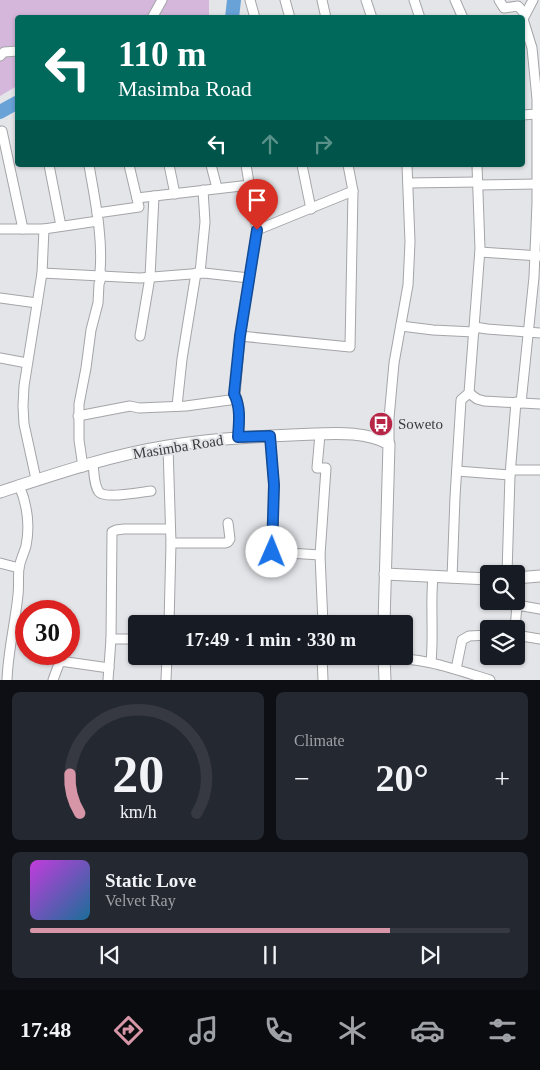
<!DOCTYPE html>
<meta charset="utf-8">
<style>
:root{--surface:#171b24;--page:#242831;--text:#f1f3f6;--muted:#9ea1a6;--line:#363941;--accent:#d796a7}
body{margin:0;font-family:"Times New Roman",serif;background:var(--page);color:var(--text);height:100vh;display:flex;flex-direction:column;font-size:19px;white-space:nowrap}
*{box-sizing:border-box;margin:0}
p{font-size:16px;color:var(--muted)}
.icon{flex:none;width:28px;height:28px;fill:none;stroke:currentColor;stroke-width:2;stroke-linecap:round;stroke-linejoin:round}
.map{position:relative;height:680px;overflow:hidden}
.drawer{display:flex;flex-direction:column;gap:12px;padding:12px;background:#0d0f14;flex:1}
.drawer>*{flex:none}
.guide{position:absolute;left:15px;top:15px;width:510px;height:152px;border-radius:5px;box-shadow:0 1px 4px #0004;background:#00695c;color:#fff;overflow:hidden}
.buttons{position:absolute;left:480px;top:565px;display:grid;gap:10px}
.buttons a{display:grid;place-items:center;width:45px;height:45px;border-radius:5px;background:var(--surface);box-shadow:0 1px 4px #0004;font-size:25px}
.speed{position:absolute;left:15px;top:600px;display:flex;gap:10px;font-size:25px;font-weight:700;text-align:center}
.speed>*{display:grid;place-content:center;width:65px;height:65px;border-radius:50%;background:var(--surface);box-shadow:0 1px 4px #0004;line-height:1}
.speed .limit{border:8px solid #d22;background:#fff;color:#111}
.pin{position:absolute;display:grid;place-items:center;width:42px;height:42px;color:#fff;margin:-51px -21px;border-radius:50% 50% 50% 0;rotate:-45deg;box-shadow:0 0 5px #0007}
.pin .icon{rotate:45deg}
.me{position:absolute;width:55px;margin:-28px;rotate:1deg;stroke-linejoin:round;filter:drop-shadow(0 0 4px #0008)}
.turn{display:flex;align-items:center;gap:18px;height:105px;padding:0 20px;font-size:22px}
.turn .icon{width:65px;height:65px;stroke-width:2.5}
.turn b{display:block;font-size:35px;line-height:42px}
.lanes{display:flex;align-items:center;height:48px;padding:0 20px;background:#0003;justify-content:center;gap:25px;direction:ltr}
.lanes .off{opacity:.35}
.big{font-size:38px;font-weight:700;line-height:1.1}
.drawer .tile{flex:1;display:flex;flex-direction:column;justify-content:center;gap:8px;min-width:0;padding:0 18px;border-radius:8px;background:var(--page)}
.drawer .dial{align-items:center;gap:0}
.dial svg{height:130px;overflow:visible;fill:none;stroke:var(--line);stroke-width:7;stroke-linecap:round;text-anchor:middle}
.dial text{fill:var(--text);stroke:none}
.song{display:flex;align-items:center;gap:15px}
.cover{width:60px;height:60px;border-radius:8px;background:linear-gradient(135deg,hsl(290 70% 55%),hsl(200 70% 35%))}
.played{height:5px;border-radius:2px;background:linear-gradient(90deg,var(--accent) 75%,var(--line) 75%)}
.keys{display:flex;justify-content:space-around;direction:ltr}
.heat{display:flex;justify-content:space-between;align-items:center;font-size:28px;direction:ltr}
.drawer .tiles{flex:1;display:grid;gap:12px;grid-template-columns:1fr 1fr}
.tile:last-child{grid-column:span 2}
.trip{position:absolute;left:128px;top:615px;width:285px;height:50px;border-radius:5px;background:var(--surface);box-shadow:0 1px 4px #0004;font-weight:700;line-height:50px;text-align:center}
.menu{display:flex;height:80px;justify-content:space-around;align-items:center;background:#090b0e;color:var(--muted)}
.menu .icon{width:35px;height:35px}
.menu .current{color:var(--accent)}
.menu b{font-size:22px;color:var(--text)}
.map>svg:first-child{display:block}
.green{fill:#d5b7dc}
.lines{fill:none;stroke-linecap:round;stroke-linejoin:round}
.river{stroke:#69a2d6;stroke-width:14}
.street-casing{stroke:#a4a5a8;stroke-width:11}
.secondary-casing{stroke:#a4a5a8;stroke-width:13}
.street{stroke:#fff;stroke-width:9}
.secondary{stroke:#fff;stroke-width:11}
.route-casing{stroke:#114b97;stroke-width:12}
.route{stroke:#1a73e8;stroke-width:9}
.labels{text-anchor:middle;stroke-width:4;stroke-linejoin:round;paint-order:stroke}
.poi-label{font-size:15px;fill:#3a3b3c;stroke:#e4e5e9;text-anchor:start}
.street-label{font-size:15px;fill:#3a3b3c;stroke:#e4e5e9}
</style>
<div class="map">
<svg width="540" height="680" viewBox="0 0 540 680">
<rect width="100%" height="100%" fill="#e4e5e9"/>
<path class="green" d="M0,0h209v17l-191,1 -1,68 -17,10z"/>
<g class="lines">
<g class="river">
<path d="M232,18l2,-18"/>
<path d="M0,112l18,-10"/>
</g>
<g class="street-casing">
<g id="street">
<path d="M250,0l5,18"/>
<path d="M285,0l5,18"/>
<path d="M322,0l4,18"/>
<path d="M366,0l6,18"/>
<path d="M414,0l6,18"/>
<path d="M455,0l8,18"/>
<path d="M499,0l5,8 14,-2 7,8"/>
<path d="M152,18l10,-18"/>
<path d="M0,56l4,-4 14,-1"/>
<path d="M522,115l15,-1"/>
<path d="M2,131l21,98"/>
<path d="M49,165l12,61"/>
<path d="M169,165l6,29"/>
<path d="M211,165l6,23"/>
<path d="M246,165l11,65"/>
<path d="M302,165l9,44"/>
<path d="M408,183l70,-1"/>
<path d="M478,185l59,-1"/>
<path d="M137,198l113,-13"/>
<path d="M97,213l42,-6 -10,-42"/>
<path d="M0,229h44"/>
<path d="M480,252l60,4"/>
<path d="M42,273l98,5 64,-5 45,5"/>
<path d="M200,273l5,-51 -2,-32"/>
<path d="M0,298l37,5"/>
<path d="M401,326l32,4 41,2"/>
<path d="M475,327l12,2 53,4"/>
<path d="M140,336l10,-59 4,-81"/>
<path d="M240,336l110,11 3,-156 -5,-26"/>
<path d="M0,358l27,5"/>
<path d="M469,393l8,6 7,2 56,3"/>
<path d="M521,403l13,-126 3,-74v-104l-5,-51 -9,-29 10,-19"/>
<path d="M177,406l5,-47 14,-86"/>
<path d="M78,416l52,-10 9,2 47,-2 51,-7"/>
<path d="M270,436l4,49 -2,65 1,2 47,3 3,69"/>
<path d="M238,437c1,-14 3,-30 -3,-42l5,-59 17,-106 96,-39"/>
<path d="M389,444v-26l5,-55 14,-78 2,-43 -3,-77"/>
<path d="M168,446l3,97 -2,81"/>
<path d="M93,464c1,8 1,22 6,28 6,7 43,0 52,-1"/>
<path d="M83,467l-4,-27v-36l7,-36 5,-38 7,-27 1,-19 3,-9 -2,-3c3,-36 -5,-71 -11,-107"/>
<path d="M511,470h29"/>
<path d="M457,471l53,4"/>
<path d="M36,479l-12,-55 -1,-18 1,-20 18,-113 2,-44 54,-8"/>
<path d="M171,543h54l3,-1 2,-3 -2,-16"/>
<path d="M320,555l6,-87h-9l3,-34"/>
<path d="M0,563l19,5"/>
<path d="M507,574l3,-99 6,-73"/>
<path d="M452,578l3,-81 6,-97 8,-7 11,-144 -3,-84"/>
<path d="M517,605v-27"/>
<path d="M515,629l2,-24 23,4"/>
<path d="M516,635l24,4"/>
<path d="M111,639l1,-107 4,-2 8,-1h46"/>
<path d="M322,656l1,24"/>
<path d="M384,658c38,-1 70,11 106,22"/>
<path d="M431,662c3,-29 -1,-57 2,-85"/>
<path d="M456,669l6,-29 7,-4 20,-1"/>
<path d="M7,680c1,-29 8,-56 11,-85 1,-8 0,-18 1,-27 1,-7 5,-15 7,-22 4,-20 1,-42 -7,-61"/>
<path d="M53,680l7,-19 49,7"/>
<path d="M108,680l3,-41h25"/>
<path d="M166,680l1,-24"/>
</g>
</g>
<g class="secondary-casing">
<g id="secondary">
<path d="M0,492c55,-18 111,-37 168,-46 49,-8 98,-10 147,-12 24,-1 53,-2 74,10l-5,180"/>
<path d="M385,574l104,5"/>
<path d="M516,578l24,-2"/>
<path d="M384,656l1,24"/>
</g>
</g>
<use href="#street" class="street"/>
<use href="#secondary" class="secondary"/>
</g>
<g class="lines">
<g class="route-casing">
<path id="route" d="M257,230l-17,106 -6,58c7,13 5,29 4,43l32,-1 4,49 -2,67"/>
</g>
<use href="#route" class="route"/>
</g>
<defs>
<g id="bus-disc" transform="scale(1.25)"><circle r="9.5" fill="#b72547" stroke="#e4e5e9"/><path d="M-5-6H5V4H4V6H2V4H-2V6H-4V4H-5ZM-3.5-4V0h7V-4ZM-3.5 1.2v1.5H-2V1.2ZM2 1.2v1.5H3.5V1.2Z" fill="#fff"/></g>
</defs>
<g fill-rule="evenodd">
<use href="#bus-disc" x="381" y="424"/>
</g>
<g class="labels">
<g class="poi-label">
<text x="398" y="429">Soweto</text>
</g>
<g class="street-label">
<text transform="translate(178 447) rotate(-9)" y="5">Masimba Road</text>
</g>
</g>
</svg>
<div class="buttons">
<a><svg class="icon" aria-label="search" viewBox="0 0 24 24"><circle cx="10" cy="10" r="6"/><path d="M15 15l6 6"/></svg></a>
<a><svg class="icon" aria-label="layers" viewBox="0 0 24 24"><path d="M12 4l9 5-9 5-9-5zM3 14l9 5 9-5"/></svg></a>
</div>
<div class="speed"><div class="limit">30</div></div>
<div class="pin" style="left:257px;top:230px;background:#d93025"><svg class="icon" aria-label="arrive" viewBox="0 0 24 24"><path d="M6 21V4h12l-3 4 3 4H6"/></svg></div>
<svg class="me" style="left:272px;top:552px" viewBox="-20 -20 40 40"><circle r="19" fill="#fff"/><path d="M0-13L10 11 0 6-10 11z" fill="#1a73e8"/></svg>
<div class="trip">17:49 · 1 min · 330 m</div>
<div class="guide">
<div class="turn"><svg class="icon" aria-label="left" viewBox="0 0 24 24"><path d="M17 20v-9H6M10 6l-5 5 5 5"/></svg><div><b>110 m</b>Masimba Road</div></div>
<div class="lanes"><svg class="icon" aria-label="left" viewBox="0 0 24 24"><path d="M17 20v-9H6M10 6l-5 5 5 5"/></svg><svg class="icon off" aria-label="ahead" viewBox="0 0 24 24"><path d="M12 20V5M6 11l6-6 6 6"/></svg><svg class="icon off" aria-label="right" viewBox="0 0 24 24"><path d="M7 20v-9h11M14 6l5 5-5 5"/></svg></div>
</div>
</div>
<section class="drawer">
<div class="tiles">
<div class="tile dial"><svg viewBox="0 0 100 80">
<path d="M14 69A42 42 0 1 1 86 69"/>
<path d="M14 69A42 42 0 0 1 8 45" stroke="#d796a7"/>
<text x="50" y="56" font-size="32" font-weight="700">20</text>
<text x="50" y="72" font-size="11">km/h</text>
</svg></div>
<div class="tile"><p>Climate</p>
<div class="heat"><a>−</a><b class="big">20°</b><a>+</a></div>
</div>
<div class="tile">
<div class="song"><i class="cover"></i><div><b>Static Love</b><p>Velvet Ray</p></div></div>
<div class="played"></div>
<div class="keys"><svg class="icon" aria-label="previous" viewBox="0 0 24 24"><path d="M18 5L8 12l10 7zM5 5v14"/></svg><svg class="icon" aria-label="pause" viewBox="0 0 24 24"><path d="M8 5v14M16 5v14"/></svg><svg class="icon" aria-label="next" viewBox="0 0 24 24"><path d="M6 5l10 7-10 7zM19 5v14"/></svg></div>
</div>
</div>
</section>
<nav class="menu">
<b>17:48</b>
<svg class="icon current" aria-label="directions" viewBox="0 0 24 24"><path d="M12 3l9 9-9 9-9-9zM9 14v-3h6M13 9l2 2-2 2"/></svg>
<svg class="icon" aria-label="music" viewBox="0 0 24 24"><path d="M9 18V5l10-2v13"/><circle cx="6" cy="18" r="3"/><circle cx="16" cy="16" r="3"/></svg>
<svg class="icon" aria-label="phone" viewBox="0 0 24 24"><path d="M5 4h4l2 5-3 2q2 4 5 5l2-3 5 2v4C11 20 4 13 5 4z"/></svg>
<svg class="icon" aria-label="climate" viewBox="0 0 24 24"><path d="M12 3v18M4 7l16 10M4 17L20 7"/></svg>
<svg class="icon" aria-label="car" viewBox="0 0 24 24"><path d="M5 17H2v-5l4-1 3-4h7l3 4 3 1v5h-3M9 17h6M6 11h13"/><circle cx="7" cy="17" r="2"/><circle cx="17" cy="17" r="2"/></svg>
<svg class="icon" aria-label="filters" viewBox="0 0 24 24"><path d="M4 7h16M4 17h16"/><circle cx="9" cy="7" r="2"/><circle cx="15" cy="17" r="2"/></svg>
</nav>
